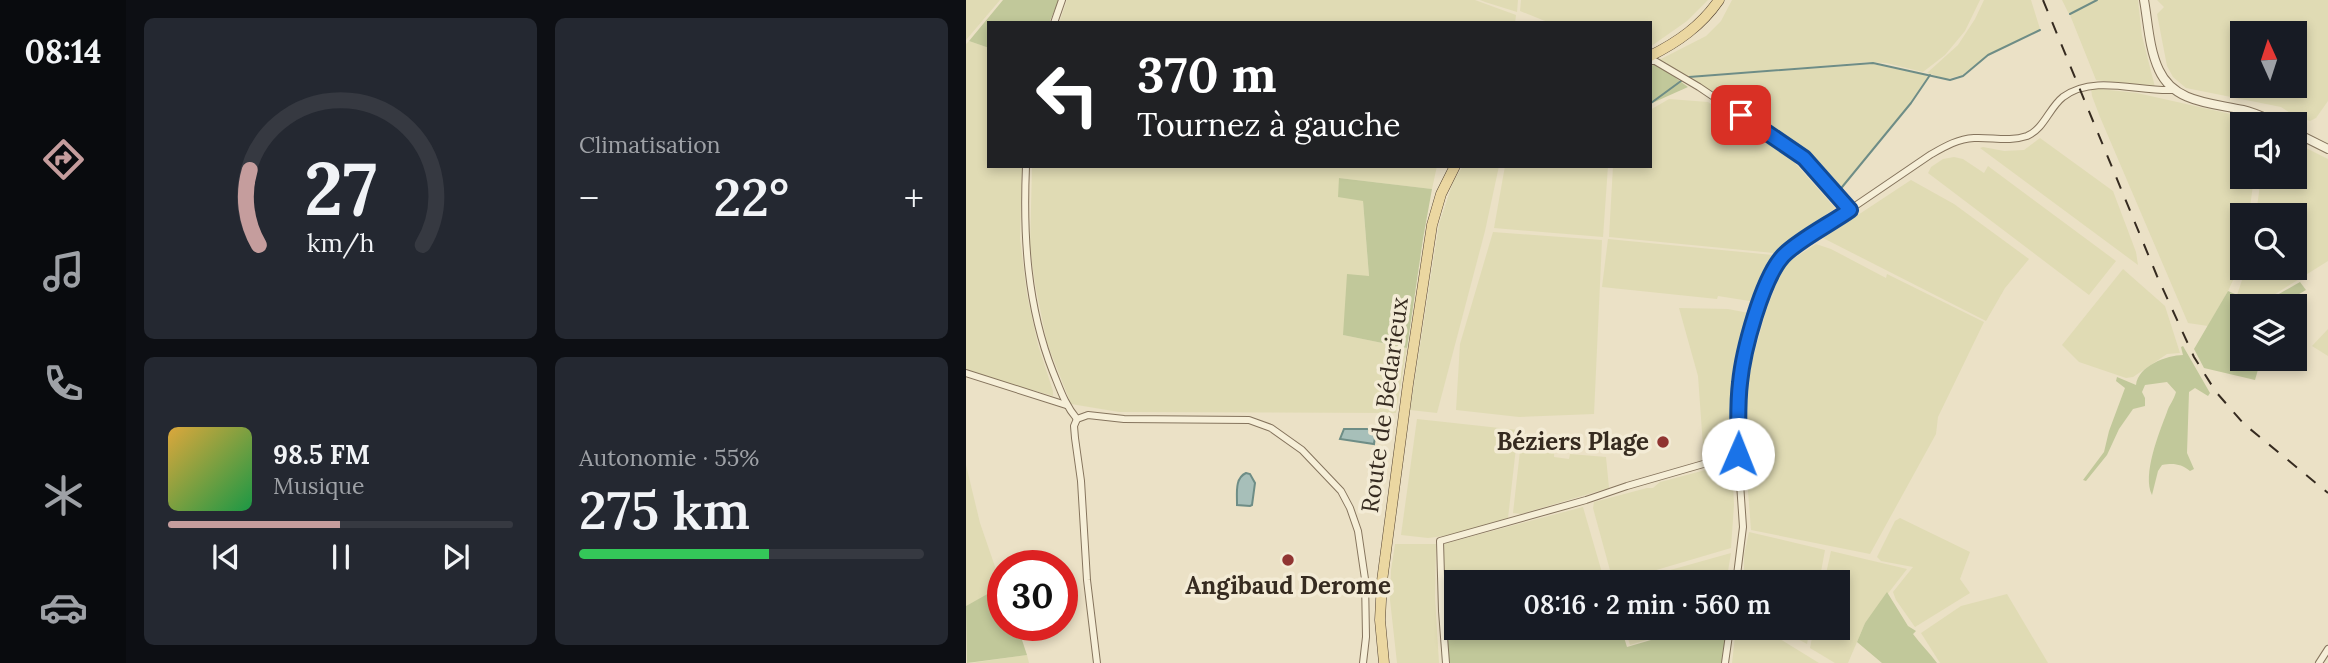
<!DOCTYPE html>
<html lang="fr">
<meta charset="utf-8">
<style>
:root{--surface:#171b24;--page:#242831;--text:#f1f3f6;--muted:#9ea1a6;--line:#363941;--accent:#c59d9d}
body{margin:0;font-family:Lora,serif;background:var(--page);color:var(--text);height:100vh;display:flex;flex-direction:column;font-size:26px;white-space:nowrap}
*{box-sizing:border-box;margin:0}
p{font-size:23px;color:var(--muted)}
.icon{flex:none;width:38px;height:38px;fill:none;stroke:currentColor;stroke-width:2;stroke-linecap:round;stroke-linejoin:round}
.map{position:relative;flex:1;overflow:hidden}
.panel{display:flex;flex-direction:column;gap:18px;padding:18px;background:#0d0f14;width:840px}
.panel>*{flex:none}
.guide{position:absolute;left:21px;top:21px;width:665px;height:147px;border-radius:0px;box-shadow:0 4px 10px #0003;background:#202124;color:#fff;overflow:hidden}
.needle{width:46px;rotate:357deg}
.controls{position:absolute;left:1264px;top:21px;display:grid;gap:14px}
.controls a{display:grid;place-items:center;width:77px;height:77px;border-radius:0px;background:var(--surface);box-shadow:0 4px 10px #0003;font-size:35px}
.speed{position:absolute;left:21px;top:550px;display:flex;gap:14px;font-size:35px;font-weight:700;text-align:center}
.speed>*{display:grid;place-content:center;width:91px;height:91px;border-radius:50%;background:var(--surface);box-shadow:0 4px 10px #0003;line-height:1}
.speed .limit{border:10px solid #d22;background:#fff;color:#111}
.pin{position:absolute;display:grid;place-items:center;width:60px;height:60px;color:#fff;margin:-30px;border-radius:14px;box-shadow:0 4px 10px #0006}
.me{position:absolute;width:77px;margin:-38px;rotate:1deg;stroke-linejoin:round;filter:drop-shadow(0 0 5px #0008)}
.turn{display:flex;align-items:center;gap:24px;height:147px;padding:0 35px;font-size:32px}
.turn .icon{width:91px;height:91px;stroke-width:2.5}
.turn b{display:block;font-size:49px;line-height:60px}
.big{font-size:52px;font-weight:600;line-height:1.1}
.panel .card{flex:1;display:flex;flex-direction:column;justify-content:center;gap:10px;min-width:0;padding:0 24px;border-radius:10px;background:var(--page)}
.panel .dial{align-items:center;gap:0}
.dial svg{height:182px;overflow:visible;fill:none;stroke:var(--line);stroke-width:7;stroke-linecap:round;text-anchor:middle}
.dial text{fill:var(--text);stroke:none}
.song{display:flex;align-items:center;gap:21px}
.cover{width:84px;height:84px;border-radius:10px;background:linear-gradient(135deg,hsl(40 70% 55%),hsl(140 70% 35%))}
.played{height:7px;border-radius:4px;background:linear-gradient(90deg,var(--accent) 50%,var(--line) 50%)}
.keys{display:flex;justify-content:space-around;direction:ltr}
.heat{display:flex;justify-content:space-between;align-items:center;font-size:38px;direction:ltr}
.charge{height:10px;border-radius:5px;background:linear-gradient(90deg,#34c759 55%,var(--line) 0)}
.panel .tiles{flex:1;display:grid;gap:18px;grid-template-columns:repeat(2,1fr)}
.trip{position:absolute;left:478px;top:570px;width:406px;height:70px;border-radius:0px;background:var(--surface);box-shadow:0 4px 10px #0003;font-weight:600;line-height:70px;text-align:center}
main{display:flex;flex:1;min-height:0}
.dock{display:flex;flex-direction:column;width:126px;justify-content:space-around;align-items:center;background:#090b0e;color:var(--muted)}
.dock .icon{width:49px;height:49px}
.dock .on{color:var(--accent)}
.dock b{font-size:32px;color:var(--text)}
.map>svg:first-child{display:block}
.farmland{fill:#e0dbb4;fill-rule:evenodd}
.green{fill:#c1c89a}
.water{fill:#a7bfb9;stroke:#6e8d86;stroke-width:2}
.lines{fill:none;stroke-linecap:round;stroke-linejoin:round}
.stream{stroke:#6e8d86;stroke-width:2}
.minor-casing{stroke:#85745d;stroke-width:8}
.tertiary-casing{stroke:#85745d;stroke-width:10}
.primary-casing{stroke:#534231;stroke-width:11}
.minor{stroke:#f6efd8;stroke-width:6}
.tertiary{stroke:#f6efd8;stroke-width:8}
.primary{stroke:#ebd7a1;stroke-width:10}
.rail{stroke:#362b20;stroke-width:2;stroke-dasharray:12 12;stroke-linecap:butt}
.route-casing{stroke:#114b97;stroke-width:18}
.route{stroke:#1a73e8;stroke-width:12}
.poi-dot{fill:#903431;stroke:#f3ebd5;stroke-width:2.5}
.labels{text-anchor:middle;stroke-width:7;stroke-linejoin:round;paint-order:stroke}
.street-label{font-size:24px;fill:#362b20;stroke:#f3ebd5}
.poi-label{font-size:24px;font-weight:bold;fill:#362b20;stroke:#f3ebd5;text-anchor:end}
</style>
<main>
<nav class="dock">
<b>08:14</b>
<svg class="icon on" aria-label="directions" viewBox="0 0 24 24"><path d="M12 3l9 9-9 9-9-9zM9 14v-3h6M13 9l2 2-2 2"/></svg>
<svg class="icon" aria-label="music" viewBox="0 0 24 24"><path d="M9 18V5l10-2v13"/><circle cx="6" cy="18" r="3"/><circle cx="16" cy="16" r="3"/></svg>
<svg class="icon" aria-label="phone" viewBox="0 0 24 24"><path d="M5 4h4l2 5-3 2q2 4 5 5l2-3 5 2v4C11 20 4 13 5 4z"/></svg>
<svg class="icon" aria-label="climate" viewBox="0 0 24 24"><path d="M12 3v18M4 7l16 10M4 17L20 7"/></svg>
<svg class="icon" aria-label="car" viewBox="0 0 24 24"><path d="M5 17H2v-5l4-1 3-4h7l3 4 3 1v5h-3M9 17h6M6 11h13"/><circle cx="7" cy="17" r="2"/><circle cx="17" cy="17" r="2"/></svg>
</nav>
<section class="panel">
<div class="tiles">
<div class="card dial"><svg viewBox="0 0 100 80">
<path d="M14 69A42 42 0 1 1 86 69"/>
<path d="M14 69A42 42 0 0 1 10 36" stroke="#c59d9d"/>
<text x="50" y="56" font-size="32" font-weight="700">27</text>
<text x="50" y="72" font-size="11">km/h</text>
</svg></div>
<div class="card"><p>Climatisation</p>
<div class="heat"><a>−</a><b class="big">22°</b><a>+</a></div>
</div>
<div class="card">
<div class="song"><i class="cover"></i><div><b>98.5 FM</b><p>Musique</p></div></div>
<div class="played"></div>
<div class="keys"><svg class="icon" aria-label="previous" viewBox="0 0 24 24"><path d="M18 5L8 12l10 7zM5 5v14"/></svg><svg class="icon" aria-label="pause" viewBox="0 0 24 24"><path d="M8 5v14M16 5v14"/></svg><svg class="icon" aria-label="next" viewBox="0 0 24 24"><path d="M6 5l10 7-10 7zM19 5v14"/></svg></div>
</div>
<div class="card"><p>Autonomie · 55%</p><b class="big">275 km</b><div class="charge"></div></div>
</div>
</section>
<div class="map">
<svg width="1362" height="663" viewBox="0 0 1362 663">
<rect width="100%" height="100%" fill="#ebe1c6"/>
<g class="farmland">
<path d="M0,0h34l-34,40z"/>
<path d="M101,0h408l41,15 -1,8h-456z"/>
<path d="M514,0h38l-1,12 -32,-10z"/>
<path d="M555,0h187l-21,21 -37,26v-24h-100l-30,-12z"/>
<path d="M766,0h248l-15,31 -20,24 -22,17 -37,-9 -19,-1 -180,15 -28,-17 47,-24 15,-15z"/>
<path d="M1018,0h47l9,29 -31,17 -20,8 -27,21 -15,4 -20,-6 31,-28 17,-26z"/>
<path d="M1096,0h76l4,36 13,51 -59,-7 -26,-65 24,-13 -25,12z"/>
<path d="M1191,0h171v101l-12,17 -6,3 -15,-5 -14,-9 -95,-19 -13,-11 -6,-11 -10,-52 7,-7zM1276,33h52v53h-52z"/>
<path d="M3,41l20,7v118h33l-2,72 7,57 11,50 15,46v5l-87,-25v-327z"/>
<path d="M907,64l55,12 -18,27 -73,89 -33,-36 -115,-78z"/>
<path d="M1125,88l46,5 116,26 6,5h-17v53h12l-5,38h-7v46l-14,30 -20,35 -20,-3 -88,-206 -8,-21z"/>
<path d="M703,99l39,3 86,60 41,46 -61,45 -165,-16 4,-71h37v-56z"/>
<path d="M1074,138l73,53 23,61 2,13 -158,-117 3,-1 21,4 20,-1z"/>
<path d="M1328,142l34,17v102l-72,45 -21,-5 11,-33h48v-53h-38l5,-38h33z"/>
<path d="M988,157l9,2 21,14 4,-7 128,95 -27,34 -161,-122 3,-6 12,-8z"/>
<path d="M66,166h405l-5,23 -93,-11 24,23 6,76 -26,58 64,13 -11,65 -277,-1 -48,-8 -24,-61 -12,-59 -5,-36z"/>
<path d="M497,166h36l-14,65 -48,182 -27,-3 29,-186 14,-42z"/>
<path d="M539,166h103l-5,71 -109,-9z"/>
<path d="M945,180l43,24 75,55 -24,29 -19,33 -163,-83z"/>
<path d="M527,232l109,8 -8,174 -75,3 -63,-7 4,-66z"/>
<path d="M642,239l165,16 4,3 -21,44 -38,-6 -1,3 -115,-12z"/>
<path d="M850,244l15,5 55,29 1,-4 97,48 -46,95 -2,17 -66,120 -119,-24 -6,-79 2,-66 3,-16 16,-58 16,-42 8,-8z"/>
<path d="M1157,269l42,37 15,47 -13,1 -34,23 -7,1 -47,-16 -17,-17z"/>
<path d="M713,308l49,1 26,5 -18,69 -1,68 -31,9 -6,-84z"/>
<path d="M1362,329v27l-16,-10z"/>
<path d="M451,419l101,11 -10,88 -57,17 -23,3 -27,-3z"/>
<path d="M556,433l33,4 -1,20 15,2 1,-5 36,3 3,31 -88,26 -8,-1z"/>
<path d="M766,463l2,42 -3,43 -112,33 -4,-8 -4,1 -18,-66 1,-6 53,-14h6l7,-6z"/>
<path d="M0,465l14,58 22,64 -36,19z"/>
<path d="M617,507l22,76h-149v44l-10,3 -3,-86z"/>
<path d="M934,518l70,34 -10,27 10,14 -55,34 -19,-27 -3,-8 20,-25 -32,-6 -4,-4 18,-36z"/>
<path d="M783,532l76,18 -6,33h-78l3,-13v-15z"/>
<path d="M429,544h41l-1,53 4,66h-42l-7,-63 1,-30z"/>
<path d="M865,551l76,18 -42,54 -17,40h-13l-25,-15 4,-20h24v-45h-14z"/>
<path d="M765,553l-5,30h-102z"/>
<path d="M1041,594l41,69h-108l-19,-30 40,-27z"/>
<path d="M659,628h61l-56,17z"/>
<path d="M770,628h26l57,35h-87z"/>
<path d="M812,628h32l-3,16z"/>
<path d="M61,655l2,8h-58z"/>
</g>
<g class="green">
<path d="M37,0h56l-10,23h-60v25l-20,-7z"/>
<path d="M691,64l31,23 -38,17v-38z"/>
<path d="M373,178l93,11 -9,50 -16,109 -64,-13 4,-61 22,2 -6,-75 -25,-4z"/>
<path d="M1334,282l6,8 -27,16h-21z"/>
<path d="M1262,291l7,3 -2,10 9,2v53h19l-6,21 -51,-12 -10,-19z"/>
<path d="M1217,346l27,47 -2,3 -13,-8 -6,4 -2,61 7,16 -4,2c-9,-7 -16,-8 -28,-6l-4,6 -6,24c-10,-20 7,-62 15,-83 2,-7 7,-12 9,-20l-9,-10 -22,3 -3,7 3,6v8l-12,3 -14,20 -12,26 -21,26 -3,-1 21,-28 5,-21 16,-43 -9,-7 1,-4 19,8c2,-19 31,-30 47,-30l-2,-8z"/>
<path d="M34,587l3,1v37h14l10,30 -60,8 -1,-57z"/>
<path d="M921,592l21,34 8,5 -3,3c7,10 17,19 24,29h-55l-25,-21 8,-19z"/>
<path d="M496,628h159l6,19 65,-19h36l-6,35h-273l-2,-31z"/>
</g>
<g class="water">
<path d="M378,429h37l1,1 -1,6 -6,1 -1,7 -34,-5z"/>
<path d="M280,473l4,1 5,9 -3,22 -2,1 -13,-1v-2c0,-11 -2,-25 9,-30z"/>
</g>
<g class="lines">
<g class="stream">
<path d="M1104,14l27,-14"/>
<path d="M723,77l184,-14 77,17 13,-4 25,-21 52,-25"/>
<path d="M685,103l30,-22"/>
<path d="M872,192l73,-89 19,-28"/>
</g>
<g class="minor-casing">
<g id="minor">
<path d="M88,23l8,-23"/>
<path d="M684,61h5l44,26 105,71 46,52"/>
<path d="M60,166c-3,70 1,140 27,206 7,17 12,33 24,47"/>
<path d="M0,373l100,32"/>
<path d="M111,419l11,-4 36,4 125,1 22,8 31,22 39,41 9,17 8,23 7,48 1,58 -3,26"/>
<path d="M111,419l-3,7 1,12 6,43 6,99 10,83"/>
<path d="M770,583l7,-56 -5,-73 2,-72 24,-93 11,-22 11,-14 144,-98c14,-8 27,-16 44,-17 18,-1 35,4 53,-2 17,-7 22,-28 36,-39 31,-23 75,-5 110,-7"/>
<path d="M480,663l-4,-52 -2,-70 146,-41 41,-14 111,-32"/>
<path d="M759,663l5,-35"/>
<path d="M1353,663l9,-14"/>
</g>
</g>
<g class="tertiary-casing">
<g id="tertiary">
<path d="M1178,0c4,22 5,49 15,70 15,33 53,33 84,40 13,3 24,9 36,14"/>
<path d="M1328,132l34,17"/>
</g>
</g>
<g class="primary-casing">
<g id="primary">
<path d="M684,56c28,-14 51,-30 69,-56"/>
<path d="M418,663l-4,-43 2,-39 26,-197 24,-159 9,-31 14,-28"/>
</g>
</g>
<use href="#minor" class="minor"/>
<use href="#tertiary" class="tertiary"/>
<use href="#primary" class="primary"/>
<path class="rail" d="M1077,0l114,276 37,81 22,35 28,32 84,69"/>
</g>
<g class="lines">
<g class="route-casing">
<path id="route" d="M772,454c1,-24 -1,-48 2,-71 3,-32 22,-104 43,-127 15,-16 49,-33 67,-46l-46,-52 -63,-43"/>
</g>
<use href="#route" class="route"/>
</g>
<g class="poi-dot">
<circle cx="697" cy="442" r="7"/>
<circle cx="322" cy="560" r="7"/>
</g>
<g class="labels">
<g class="street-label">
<text transform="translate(419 405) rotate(-82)" y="8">Route de Bédarieux</text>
</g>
<g class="poi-label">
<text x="683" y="450">Béziers Plage</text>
<text x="322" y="594" text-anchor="middle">Angibaud Derome</text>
</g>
</g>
</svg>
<div class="controls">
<a><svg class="needle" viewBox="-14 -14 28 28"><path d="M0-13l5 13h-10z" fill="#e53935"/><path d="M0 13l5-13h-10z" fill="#9ea1a6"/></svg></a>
<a><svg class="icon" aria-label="sound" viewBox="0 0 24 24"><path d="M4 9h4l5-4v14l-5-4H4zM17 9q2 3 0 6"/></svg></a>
<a><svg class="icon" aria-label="search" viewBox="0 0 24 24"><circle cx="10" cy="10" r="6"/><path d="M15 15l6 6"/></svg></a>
<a><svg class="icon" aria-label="layers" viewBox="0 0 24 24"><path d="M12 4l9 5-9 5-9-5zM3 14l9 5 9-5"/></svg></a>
</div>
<div class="speed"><div class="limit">30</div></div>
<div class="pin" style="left:775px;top:115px;background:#d93025"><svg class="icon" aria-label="arrive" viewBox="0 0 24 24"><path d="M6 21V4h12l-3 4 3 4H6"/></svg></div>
<svg class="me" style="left:772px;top:454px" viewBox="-20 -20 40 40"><circle r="19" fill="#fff"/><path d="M0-13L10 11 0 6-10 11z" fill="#1a73e8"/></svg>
<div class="trip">08:16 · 2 min · 560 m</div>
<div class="guide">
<div class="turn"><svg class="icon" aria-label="left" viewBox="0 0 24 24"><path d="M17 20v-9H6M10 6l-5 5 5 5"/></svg><div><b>370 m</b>Tournez à gauche</div></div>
</div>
</div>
</main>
